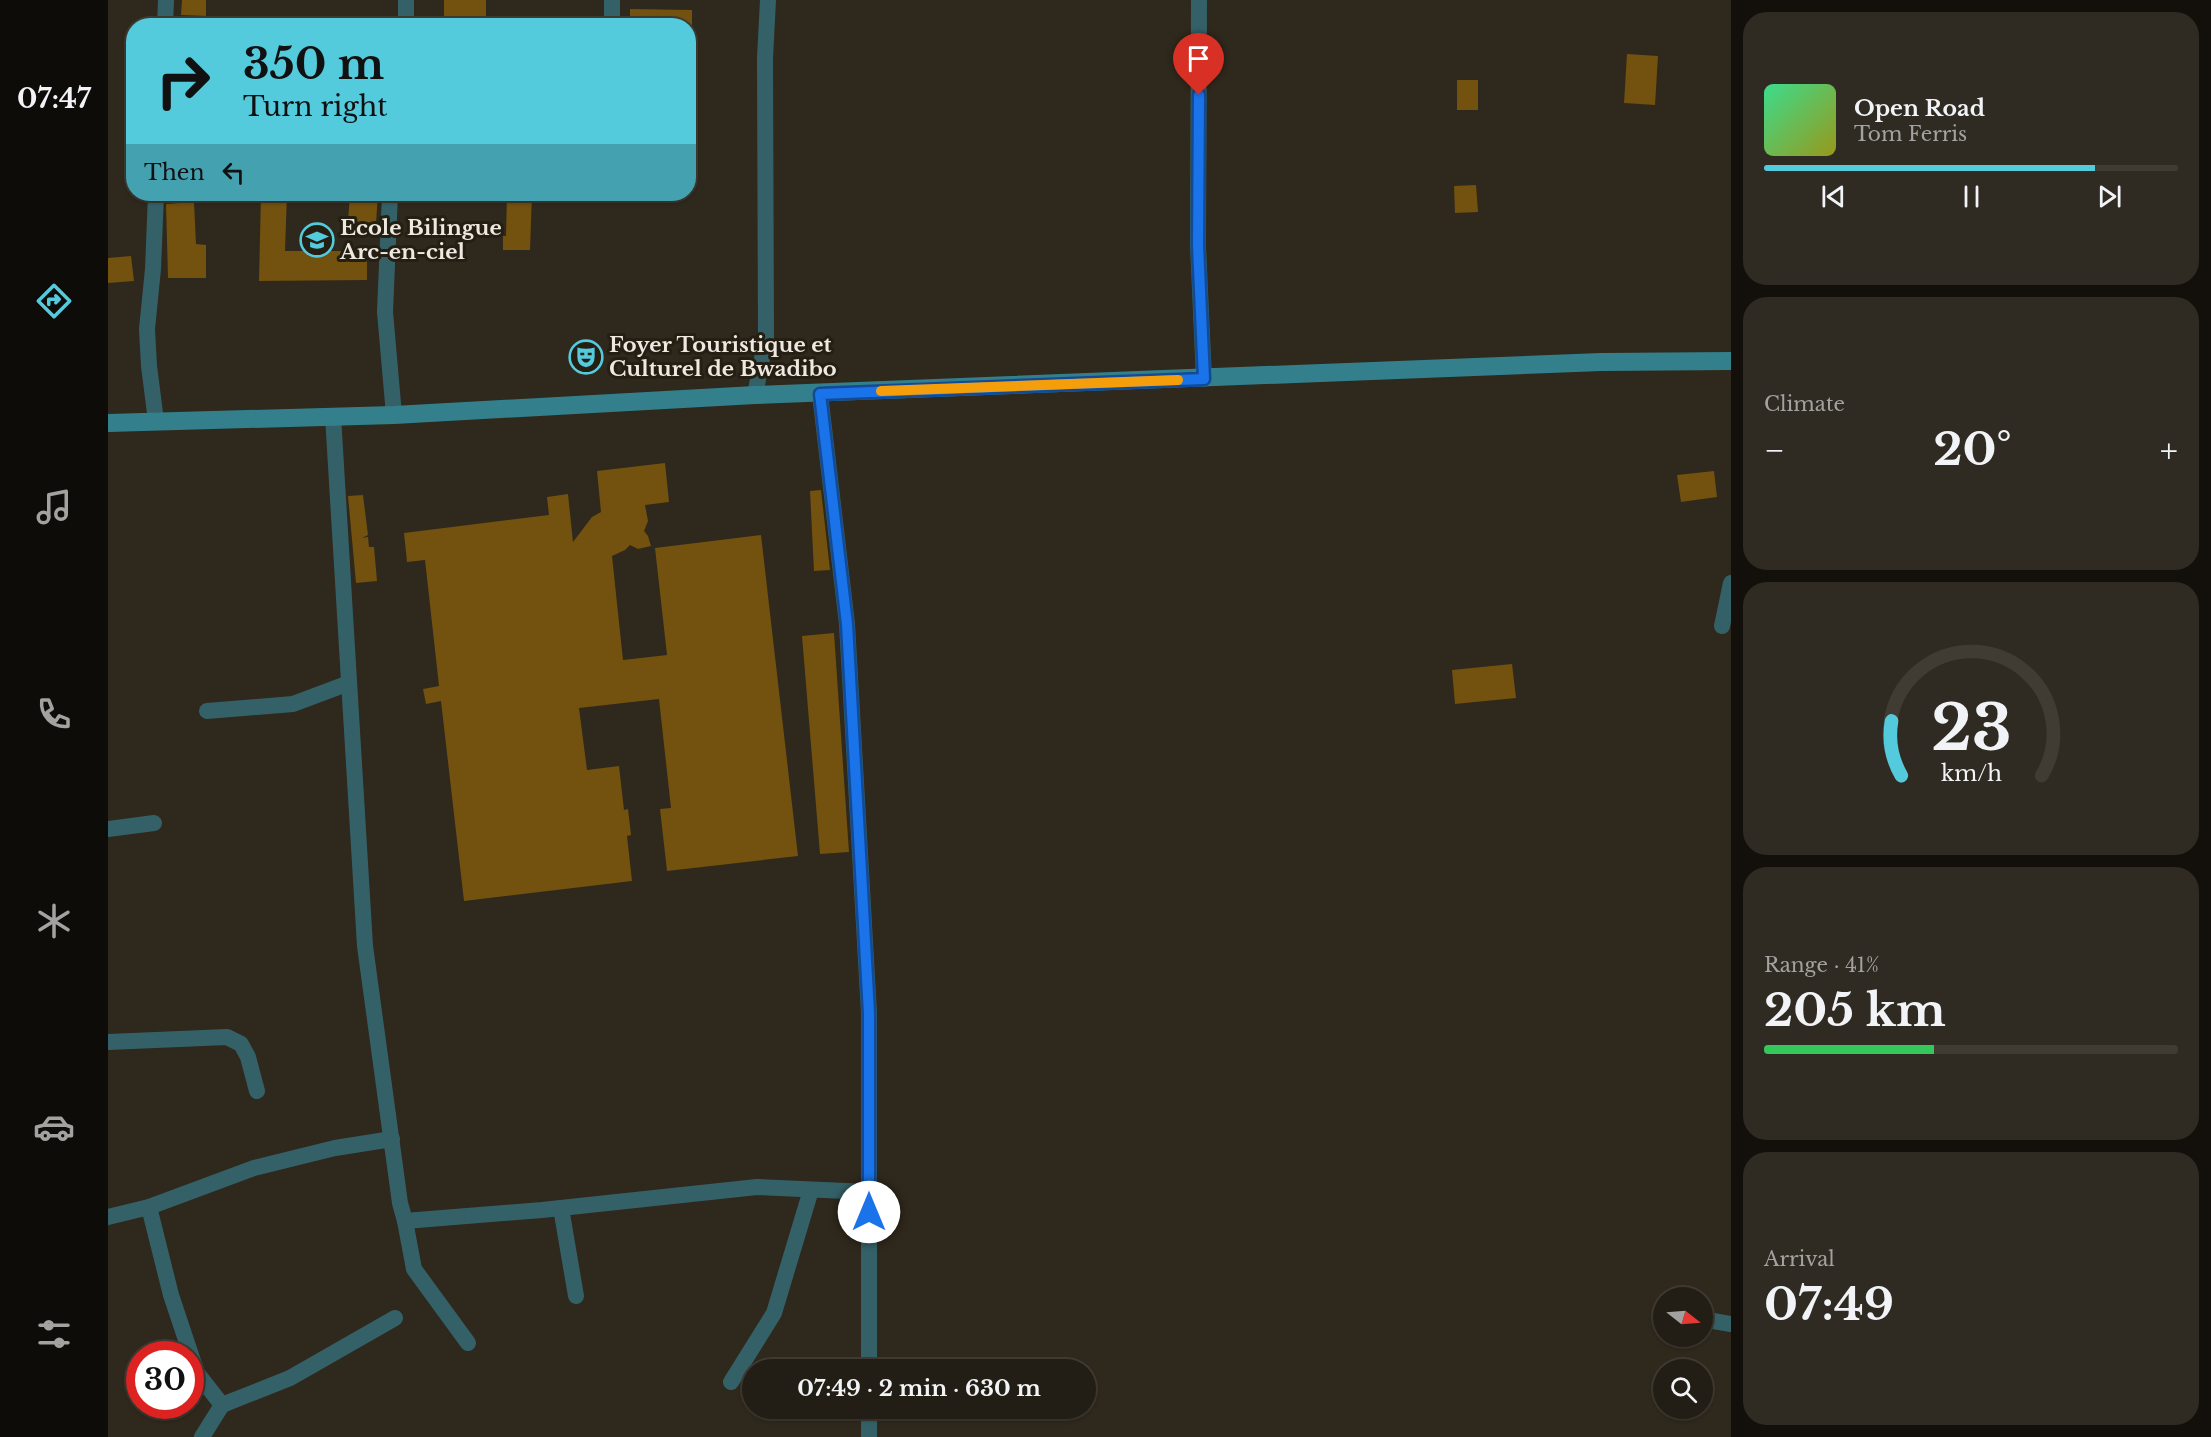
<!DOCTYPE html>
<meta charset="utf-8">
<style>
:root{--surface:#231e15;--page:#2f2b22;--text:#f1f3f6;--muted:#a3a2a0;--line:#403c34;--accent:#54cadd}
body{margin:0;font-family:"Libre Baskerville",serif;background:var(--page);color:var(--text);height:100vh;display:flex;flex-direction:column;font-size:22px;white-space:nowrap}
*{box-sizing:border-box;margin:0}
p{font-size:20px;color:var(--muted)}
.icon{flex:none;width:33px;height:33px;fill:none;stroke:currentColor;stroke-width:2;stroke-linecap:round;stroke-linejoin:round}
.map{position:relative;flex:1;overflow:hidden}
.panel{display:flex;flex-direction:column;gap:12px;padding:12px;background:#13100c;width:480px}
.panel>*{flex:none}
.top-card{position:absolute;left:18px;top:18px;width:570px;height:183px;border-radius:24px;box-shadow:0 2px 4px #0004,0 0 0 2px var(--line);background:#54cadd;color:#111;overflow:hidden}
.needle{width:39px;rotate:107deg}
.tools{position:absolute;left:1545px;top:1287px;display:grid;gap:12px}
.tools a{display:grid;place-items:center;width:60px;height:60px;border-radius:50%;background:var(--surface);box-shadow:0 2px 4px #0004,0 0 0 2px var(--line);font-size:30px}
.speed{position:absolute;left:18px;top:1341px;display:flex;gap:12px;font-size:30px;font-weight:700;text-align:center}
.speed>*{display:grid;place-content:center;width:78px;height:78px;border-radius:50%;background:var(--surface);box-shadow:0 2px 4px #0004,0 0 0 2px var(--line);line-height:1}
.speed .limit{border:9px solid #d22;background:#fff;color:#111}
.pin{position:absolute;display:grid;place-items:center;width:51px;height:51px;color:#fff;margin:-62px -26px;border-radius:50% 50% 50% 0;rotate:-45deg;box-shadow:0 0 6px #0007}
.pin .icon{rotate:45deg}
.me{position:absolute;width:66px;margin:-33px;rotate:0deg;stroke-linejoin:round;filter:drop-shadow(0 0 4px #0008)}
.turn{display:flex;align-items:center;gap:21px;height:126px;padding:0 18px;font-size:27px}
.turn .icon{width:78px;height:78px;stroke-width:2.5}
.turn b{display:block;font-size:42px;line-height:51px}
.then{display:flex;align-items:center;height:57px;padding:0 18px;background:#0003;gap:12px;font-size:22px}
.big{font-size:45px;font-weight:800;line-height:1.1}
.panel .widget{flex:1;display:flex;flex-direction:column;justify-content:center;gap:9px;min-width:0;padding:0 21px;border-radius:24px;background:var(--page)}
.panel .dial{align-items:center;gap:0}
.dial svg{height:156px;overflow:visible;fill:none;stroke:var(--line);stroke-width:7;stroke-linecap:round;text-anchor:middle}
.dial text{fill:var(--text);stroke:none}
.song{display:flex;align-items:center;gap:18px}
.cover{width:72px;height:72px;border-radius:9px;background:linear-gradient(135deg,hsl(150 70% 55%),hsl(60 70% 35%))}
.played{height:6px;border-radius:3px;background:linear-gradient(90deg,var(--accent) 80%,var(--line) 80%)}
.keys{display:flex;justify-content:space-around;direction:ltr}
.heat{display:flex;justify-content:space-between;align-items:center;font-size:33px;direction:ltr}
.charge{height:9px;border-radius:4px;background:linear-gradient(90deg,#34c759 41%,var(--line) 0)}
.trip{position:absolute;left:634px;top:1359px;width:354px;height:60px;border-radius:30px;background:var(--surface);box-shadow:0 2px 4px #0004,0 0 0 2px var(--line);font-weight:800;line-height:60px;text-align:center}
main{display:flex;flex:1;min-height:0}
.tabs{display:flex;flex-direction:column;width:108px;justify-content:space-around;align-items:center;background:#0e0c08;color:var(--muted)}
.tabs .icon{width:42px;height:42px}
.tabs .selected{color:var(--accent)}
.tabs b{font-size:27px;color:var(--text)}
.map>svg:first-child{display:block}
.building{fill:#73510e}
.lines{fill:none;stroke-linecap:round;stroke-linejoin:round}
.street{stroke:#346168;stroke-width:16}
.secondary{stroke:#33808c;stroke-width:18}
.route-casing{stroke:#114b97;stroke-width:15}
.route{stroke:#1a73e8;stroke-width:10}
.slow{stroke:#f59e0b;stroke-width:10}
.labels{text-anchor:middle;stroke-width:6;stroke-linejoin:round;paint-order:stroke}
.poi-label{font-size:21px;font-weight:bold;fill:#ede8e0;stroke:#251e13;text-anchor:start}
</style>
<main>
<nav class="tabs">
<b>07:47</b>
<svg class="icon selected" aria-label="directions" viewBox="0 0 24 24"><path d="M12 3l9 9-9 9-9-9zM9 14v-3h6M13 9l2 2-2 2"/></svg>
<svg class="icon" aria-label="music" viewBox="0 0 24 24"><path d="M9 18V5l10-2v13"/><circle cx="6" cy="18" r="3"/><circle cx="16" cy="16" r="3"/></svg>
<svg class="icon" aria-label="phone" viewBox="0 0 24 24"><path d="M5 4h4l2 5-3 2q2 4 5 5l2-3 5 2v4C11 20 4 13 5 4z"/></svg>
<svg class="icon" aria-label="climate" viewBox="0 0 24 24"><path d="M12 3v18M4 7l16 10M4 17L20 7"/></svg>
<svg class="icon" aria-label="car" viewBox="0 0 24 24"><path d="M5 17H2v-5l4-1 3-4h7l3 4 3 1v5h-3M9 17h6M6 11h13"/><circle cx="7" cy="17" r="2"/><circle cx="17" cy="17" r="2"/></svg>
<svg class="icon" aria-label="filters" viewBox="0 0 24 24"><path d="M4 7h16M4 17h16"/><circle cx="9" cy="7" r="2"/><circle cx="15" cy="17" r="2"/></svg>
</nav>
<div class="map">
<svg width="1623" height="1437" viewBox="0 0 1623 1437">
<rect width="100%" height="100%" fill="#2f281c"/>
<g class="building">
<path d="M74,0h24v16l-25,-1z"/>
<rect x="336" y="0" width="42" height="19"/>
<path d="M522,9l62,1v15l-62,-1z"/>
<path d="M1519,54l31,2 -3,49 -31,-2z"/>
<rect x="1349" y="80" width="21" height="30"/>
<path d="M1368,185l2,27 -23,1 -1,-27z"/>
<path d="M153,194h26l-2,57h82v29l-108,1z"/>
<path d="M242,194h28l-2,29 -28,-2z"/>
<path d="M399,194h25l-2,56h-27v-14h3z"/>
<path d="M86,202l2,42 10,1v33h-38l-2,-74z"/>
<path d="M23,256l3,25 -26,2v-25z"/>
<path d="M557,463l4,39 -24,3 3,16 -4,10 4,5 3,10 -13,3 -8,-4 -5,5 -13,6 11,104 44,-5 -12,-107 106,-13 37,321 -131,15 -7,-62 11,-1 -12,-109 -80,9 8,62 32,-4 5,44 4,-1 3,26 -4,1 5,45 -168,20 -23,-200 -15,3 -3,-15 16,-3 -14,-126 -18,2 -3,-29 145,-18 -2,-18 21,-3 5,48 19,-25 9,-5 -4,-41z"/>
<path d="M1606,471l3,26 -36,5 -4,-27z"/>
<path d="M713,490l9,80 -16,1 -4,-80z"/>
<path d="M255,495l5,40 -6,3 6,-1 1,10h5l3,34 -21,2 -8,-87z"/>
<path d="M726,633l15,219 -29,2 -18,-218z"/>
<path d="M1404,664l4,34 -61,6 -3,-34z"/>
</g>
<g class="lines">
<g class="street">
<path d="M298,0v26"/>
<path d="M1091,0l-1,246 6,133"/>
<path d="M57,26l1,-26"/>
<path d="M500,26l4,-8v-18"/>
<path d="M48,194l-3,75 -6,60 2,37 7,55"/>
<path d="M282,194l-5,118 9,103"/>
<path d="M712,394l27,230 22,389v357"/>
<path d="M647,395l11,-57 -1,-280 3,-58"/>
<path d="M225,416l32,530 35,257 5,18 137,-11 215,-23 112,5"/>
<path d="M1614,626l9,-43"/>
<path d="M99,711l86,-7 56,-21"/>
<path d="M0,829l46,-6"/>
<path d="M0,1042l119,-5 14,7 7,13 9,34"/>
<path d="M41,1207l22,88 26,78 25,32 -20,32"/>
<path d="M453,1208l15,88"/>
<path d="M0,1217l41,-10 105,-39 81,-20 57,-9"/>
<path d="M297,1221l9,48 54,74"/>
<path d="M1594,1319l29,5"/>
<path d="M623,1382l43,-69 37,-123"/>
<path d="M114,1405l68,-27 105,-60"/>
<path d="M761,1437v-29"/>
</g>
<path class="secondary" d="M0,423l286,-8 361,-20 846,-33 130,-1"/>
</g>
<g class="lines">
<g class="route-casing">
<path id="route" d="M761,1212v-199l-22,-389 -27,-230 384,-15 -6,-133 1,-151"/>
</g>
<use href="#route" class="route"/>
<path class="slow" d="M773,391l297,-11"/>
</g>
<defs>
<g id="school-ring" transform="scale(1.725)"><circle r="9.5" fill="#251e13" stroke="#54cadd" stroke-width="1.5"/><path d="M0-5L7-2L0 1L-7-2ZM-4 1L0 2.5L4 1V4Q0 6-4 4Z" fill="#54cadd"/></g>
<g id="theatre-ring" transform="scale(1.725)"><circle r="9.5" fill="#251e13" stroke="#54cadd" stroke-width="1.5"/><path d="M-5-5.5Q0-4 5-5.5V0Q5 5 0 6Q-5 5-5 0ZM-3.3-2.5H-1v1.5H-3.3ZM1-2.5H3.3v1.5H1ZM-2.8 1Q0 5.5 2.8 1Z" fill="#54cadd"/></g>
</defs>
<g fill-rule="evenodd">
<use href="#school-ring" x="209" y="240"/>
<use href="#theatre-ring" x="478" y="357"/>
</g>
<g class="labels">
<g class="poi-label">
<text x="232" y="235">Ecole Bilingue<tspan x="232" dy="24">Arc-en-ciel</tspan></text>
<text x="501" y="352">Foyer Touristique et<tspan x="501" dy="24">Culturel de Bwadibo</tspan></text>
</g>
</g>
</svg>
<div class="tools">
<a><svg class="needle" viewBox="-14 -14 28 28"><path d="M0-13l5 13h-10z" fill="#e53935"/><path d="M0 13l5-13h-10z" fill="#a3a2a0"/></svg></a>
<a><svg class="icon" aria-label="search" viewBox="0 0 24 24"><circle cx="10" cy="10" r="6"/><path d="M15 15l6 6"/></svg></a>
</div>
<div class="speed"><div class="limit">30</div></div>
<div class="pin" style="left:1091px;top:95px;background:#d93025"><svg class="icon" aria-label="arrive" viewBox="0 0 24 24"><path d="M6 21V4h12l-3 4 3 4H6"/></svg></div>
<svg class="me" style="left:761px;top:1212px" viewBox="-20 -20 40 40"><circle r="19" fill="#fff"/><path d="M0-13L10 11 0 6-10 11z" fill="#1a73e8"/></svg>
<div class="trip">07:49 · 2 min · 630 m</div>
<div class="top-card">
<div class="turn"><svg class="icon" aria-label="right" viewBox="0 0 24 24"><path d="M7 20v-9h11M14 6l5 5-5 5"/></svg><div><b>350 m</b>Turn right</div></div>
<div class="then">Then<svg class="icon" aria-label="left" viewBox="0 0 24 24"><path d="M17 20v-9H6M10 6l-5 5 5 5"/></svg></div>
</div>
</div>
<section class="panel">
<div class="widget">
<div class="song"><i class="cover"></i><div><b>Open Road</b><p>Tom Ferris</p></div></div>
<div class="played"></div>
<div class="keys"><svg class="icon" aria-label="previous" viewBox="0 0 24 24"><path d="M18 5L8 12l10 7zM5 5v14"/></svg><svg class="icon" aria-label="pause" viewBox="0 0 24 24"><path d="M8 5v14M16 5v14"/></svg><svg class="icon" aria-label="next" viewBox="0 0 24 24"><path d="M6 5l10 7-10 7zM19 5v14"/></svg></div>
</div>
<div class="widget"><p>Climate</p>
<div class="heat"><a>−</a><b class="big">20°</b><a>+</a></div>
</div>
<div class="widget dial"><svg viewBox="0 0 100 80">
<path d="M14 69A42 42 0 1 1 86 69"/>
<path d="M14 69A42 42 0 0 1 9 41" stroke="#54cadd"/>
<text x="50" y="56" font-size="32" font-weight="700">23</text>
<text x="50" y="72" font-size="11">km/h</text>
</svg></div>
<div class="widget"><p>Range · 41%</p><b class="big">205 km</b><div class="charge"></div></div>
<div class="widget"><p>Arrival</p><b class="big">07:49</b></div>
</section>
</main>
